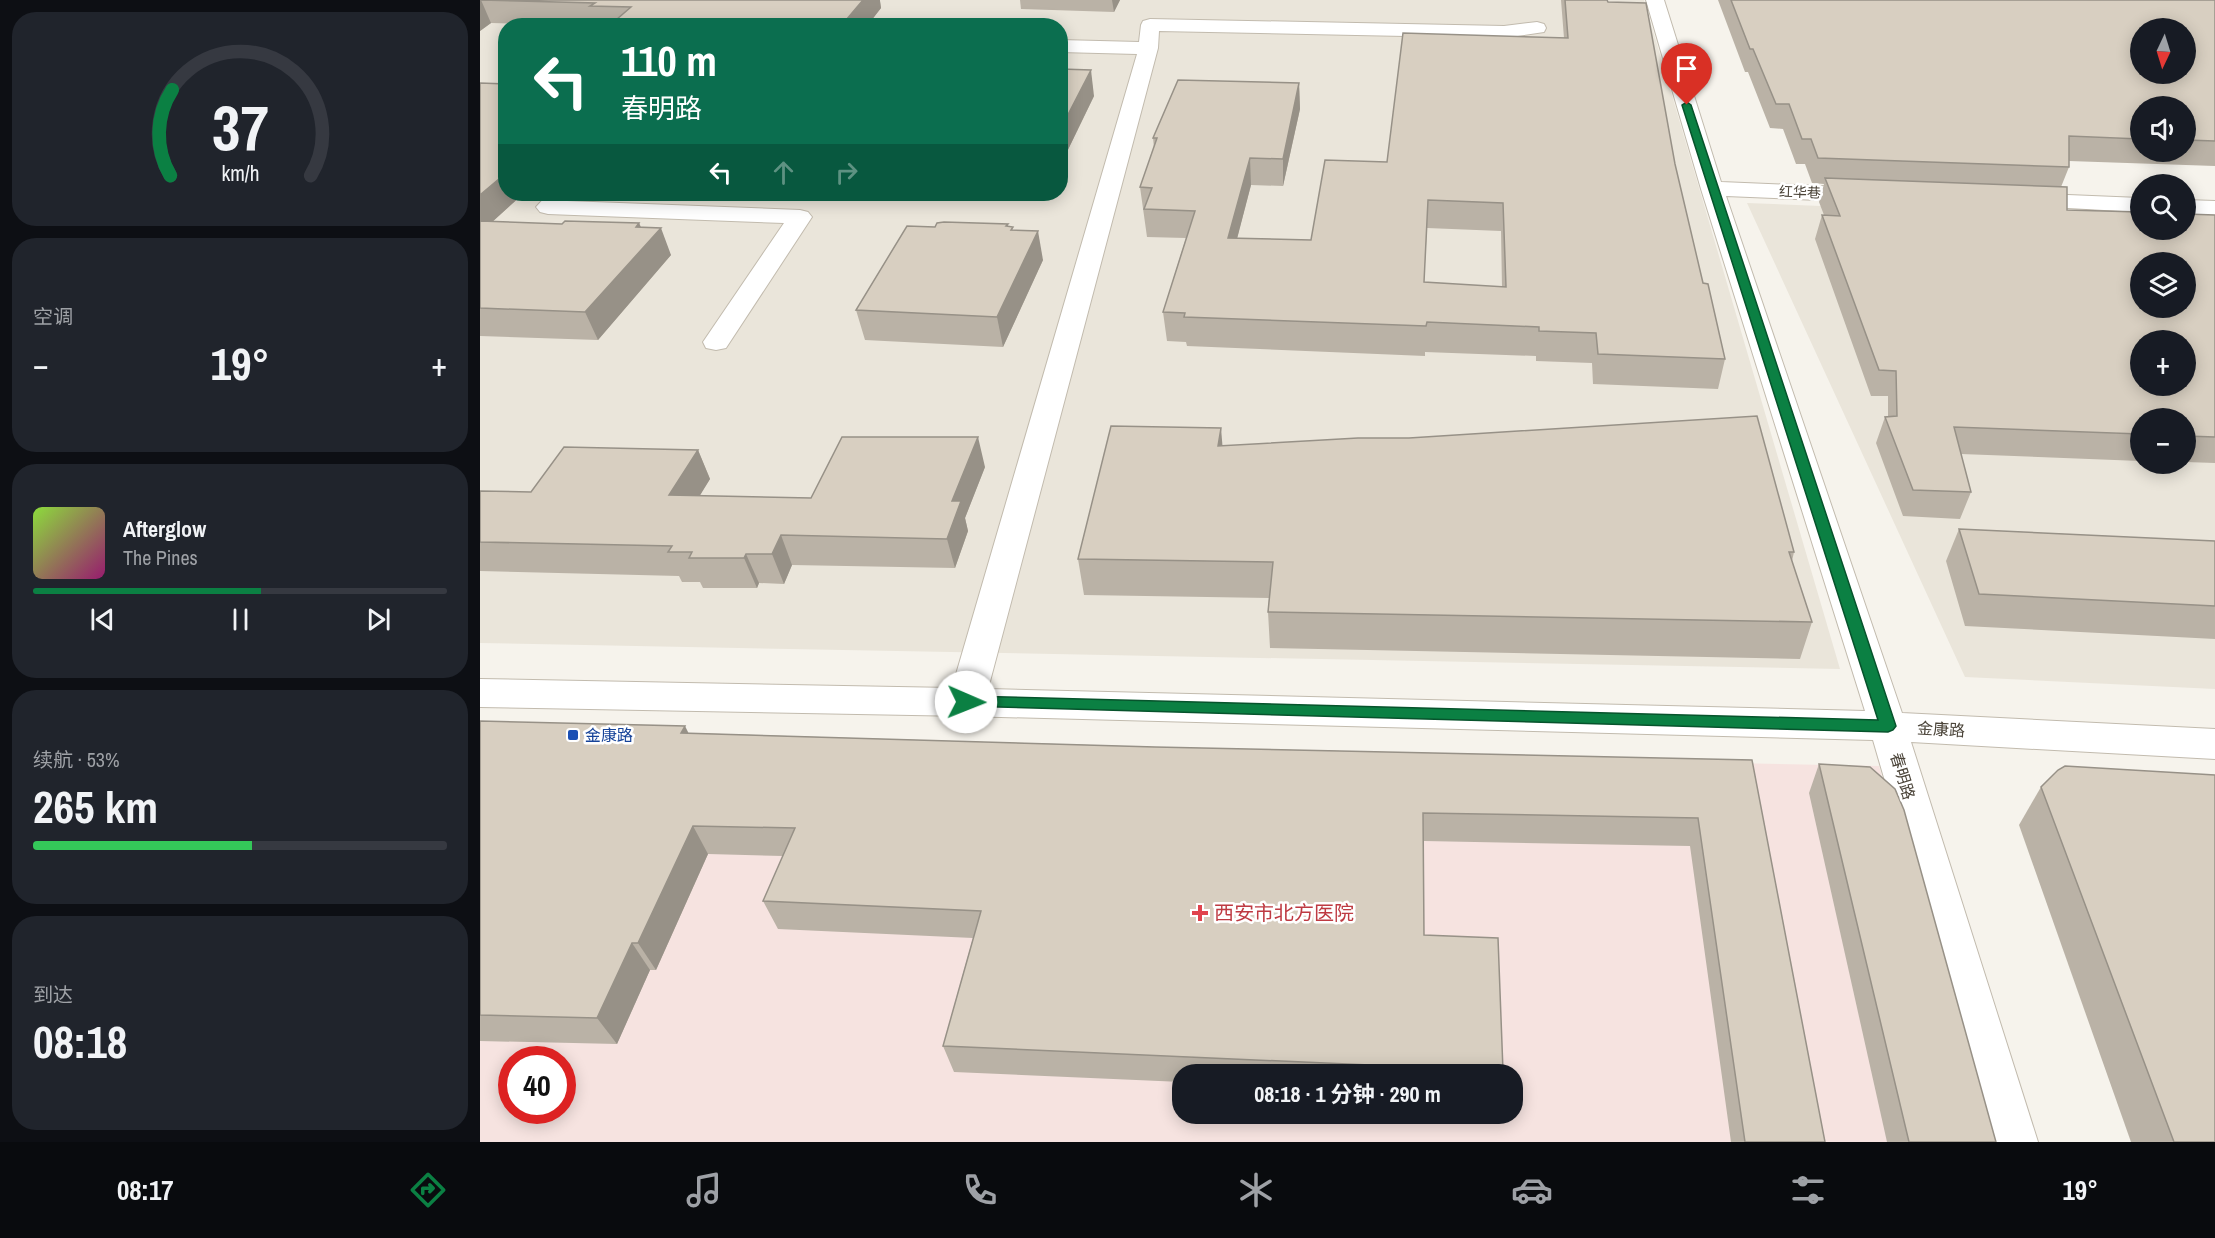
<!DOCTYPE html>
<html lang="zh">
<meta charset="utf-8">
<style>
:root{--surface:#171b24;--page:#20242c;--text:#f1f3f6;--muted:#9ea1a6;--line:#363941;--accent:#0b8043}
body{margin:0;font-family:"Archivo Narrow","Noto Sans SC",sans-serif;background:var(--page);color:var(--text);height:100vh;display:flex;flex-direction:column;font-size:22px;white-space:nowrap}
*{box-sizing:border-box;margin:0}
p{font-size:20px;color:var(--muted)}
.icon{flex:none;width:33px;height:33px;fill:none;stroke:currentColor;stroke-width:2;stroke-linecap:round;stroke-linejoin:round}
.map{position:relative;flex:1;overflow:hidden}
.details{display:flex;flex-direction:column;gap:12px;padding:12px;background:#0d0f14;width:480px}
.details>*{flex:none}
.top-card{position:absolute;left:18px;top:18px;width:570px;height:183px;border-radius:24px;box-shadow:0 3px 15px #0003;background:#0b6e4f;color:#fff;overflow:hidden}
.needle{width:39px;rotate:184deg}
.buttons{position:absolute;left:1650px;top:18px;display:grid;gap:12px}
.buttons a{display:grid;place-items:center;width:66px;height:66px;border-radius:50%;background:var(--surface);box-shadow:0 3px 15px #0003;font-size:30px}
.speed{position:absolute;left:18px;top:1046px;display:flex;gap:12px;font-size:30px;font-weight:700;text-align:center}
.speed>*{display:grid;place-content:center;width:78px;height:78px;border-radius:50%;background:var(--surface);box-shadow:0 3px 15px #0003;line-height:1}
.speed .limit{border:9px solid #d22;background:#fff;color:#111}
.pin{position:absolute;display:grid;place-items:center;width:51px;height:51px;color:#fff;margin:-62px -26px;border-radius:50% 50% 50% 0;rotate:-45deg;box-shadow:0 0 6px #0007}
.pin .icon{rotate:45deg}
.me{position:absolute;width:66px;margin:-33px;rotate:91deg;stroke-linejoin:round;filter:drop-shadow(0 0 4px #0008)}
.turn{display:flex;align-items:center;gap:21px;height:126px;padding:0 24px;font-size:27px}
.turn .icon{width:78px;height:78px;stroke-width:2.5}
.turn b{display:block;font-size:42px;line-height:51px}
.lanes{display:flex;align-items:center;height:57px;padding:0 24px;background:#0003;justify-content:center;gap:30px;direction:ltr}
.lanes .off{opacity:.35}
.big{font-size:45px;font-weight:700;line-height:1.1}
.details .widget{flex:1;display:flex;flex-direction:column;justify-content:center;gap:9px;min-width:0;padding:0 21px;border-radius:24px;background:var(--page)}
.details .dial{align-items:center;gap:0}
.dial svg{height:156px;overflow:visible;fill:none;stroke:var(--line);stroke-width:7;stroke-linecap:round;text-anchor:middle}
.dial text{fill:var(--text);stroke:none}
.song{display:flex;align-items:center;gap:18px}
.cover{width:72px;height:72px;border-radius:9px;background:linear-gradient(135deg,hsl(90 70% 55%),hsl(320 70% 35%))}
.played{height:6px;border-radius:3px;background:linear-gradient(90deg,var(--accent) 55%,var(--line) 55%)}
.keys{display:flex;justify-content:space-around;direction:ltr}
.heat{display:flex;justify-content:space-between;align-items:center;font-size:33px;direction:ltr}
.charge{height:9px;border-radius:4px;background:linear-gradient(90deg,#34c759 53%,var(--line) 0)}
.trip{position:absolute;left:692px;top:1064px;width:351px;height:60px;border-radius:24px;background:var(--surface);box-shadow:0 3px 15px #0003;font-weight:700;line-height:60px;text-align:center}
.tabs{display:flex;height:96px;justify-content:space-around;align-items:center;background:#090b0e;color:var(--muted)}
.tabs .icon{width:42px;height:42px}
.tabs .current{color:var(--accent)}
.tabs b{font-size:27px;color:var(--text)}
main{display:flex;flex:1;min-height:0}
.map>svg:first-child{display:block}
.residential{fill:#eae5da;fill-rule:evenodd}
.medical{fill:#f6e3e0;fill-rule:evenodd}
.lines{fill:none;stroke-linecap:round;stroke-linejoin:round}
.minor-casing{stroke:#c2bbae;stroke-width:2}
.minor{fill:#fff;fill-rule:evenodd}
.wall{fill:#bab2a6;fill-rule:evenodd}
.shaded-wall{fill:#979187}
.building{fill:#d8cfc1;stroke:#979187;stroke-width:1.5;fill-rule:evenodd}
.route{fill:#0b8043;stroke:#07532c;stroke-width:1.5}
.transit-dot{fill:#1a4fb4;stroke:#fff;stroke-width:2}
.health-dot{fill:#e0444e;stroke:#fff;stroke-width:2}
.labels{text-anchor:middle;stroke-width:5;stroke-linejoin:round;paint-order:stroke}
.far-street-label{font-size:14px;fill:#4b4439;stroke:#fff}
.street-label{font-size:16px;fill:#4b4439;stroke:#fff}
.transit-label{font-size:16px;fill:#164399;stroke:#fff;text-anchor:start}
.near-health-label{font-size:20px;fill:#be3a42;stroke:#fff;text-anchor:start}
</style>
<main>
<section class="details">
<div class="widget dial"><svg viewBox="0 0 100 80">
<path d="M14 69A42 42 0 1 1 86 69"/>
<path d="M14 69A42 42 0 0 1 15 25" stroke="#0b8043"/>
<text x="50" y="56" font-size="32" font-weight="700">37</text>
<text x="50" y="72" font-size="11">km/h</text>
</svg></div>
<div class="widget"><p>空调</p>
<div class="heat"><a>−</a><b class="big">19°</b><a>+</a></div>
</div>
<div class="widget">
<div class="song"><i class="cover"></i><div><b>Afterglow</b><p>The Pines</p></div></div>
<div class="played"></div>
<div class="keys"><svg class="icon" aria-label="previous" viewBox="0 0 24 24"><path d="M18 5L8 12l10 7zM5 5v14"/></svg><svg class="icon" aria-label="pause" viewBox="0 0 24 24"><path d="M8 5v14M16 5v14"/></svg><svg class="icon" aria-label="next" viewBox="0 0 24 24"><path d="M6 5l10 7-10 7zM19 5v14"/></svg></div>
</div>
<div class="widget"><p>续航 · 53%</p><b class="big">265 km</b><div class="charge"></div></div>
<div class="widget"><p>到达</p><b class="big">08:18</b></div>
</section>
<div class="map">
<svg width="1735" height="1142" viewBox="0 0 1735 1142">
<rect width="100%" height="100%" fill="#f6f3ec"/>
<g class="residential">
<path d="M0,0h1164l196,669 -1360,-26zM26,26h554v168h-554z"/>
<path d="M1267,203l393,16v11h46l29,-8v467l-250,-12zM1660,262h46v46h-46zM1660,340h46v46h-46zM1660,418h46v46h-46z"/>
</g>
<path class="medical" d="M0,737l1399,29 105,376h-1504zM32,1059h50v51h-50zM702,1074h330v39h-330z"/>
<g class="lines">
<g class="minor-casing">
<g id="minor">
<path d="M1166,0h18l57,182 145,6 8,2 4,5 -4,5 -8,2 -140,-6 176,517 313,16v30l-304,-17 127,400h-48l-117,-402 -907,-24 -486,-9v-28l472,9 185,-634 -77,-2v-12l79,2 2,-17 2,-4 7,-2 354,7 33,-4 7,2 2,4 -2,4 -40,6 -345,-7 -1,17 -170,641 877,22 -164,-522z"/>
<path d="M1542,193l118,5v14l-126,-7 -4,-5 4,-5z"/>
<path d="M68,194h24l-5,7 233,9 8,2 4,5 -86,131 -10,2 -10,-2 -3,-6 81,-119 -236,-9 -8,-2 -4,-5z"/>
<path d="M1706,200l29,1v14l-29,-1z"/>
</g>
</g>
<use href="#minor" class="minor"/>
</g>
<g class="wall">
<path d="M0,0l400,1 1,7 -14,18h-271l-105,-3 -11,8z"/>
<path d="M540,0h100l-6,12 -93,-3z"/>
<path d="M1081,0h46l68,164 28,119 22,76 -7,30 -125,-5 -1,-21 -56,-2v-5l-111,-4v4l-238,-10 -1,-4 -19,-1 -4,-29 23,-74 -39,-1 -7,-50 14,-39 -1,-10 146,-55 1,26 -17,77 -32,-1 -14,53 74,2 76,-78 177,-124zM947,228l74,3 1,56 -78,-5z"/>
<path d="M1238,0h497v166l-146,-5v6l-8,20 6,23 148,5v248l-29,-1v-44h-46v43l-179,-7 10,38 -11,27 -57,-3 -27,-73 9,-26 3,-1v-20h-17l-56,-157 7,-24h2l-5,-13 5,-18 -12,-1 -7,-19h-9l-13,-35 -13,-1 -22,-56h-3zM1660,106h46v46h-46z"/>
<path d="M580,69l34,27 -31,64 -3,-1z"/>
<path d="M0,83l26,111h17l-31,28 70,2 77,-1 2,4 30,28 -73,85 -118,-4z"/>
<path d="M528,224v3l5,3 30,30 -40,87 -138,-7 -9,-30 79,-83z"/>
<path d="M742,446l572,106 -2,9 20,61 -12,37 -530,-11 -2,-36 1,-14 -185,-3 -6,-36z"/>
<path d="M218,450l12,29 -11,17 112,2 174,-31 -20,51 3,13 -13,37 -163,-3 -8,19 -25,-1 -2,5h-54l-3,-6h-18l-3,-6 -199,-5v-80l51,1z"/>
<path d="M1479,529l256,12v98l-250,-13 -19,-65z"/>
<path d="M0,721l208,12 467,14 597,13 73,382h-94l-41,-296 -266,-5v94l79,136v3h-321v8l-228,-10 -11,-26 30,-108 -195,-9 -15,-28 20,-45 -75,-2 -52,116h-6l-33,74 -137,-3z"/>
<path d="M1339,764l177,378h-109l-78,-349z"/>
<path d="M1561,787l174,355h-84l-112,-317z"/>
</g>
<g class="shaded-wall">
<path d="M1,0l10,23 -11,8v-30z"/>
<path d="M383,0h17v1l1,7 -14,18h-26z"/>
<path d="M632,0h8l-6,12z"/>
<path d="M611,70l3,26 -31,64 -3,-20v-10z"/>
<path d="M819,83l1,26 -17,77v-27z"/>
<path d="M770,158l1,27 -21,81 -2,-28z"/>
<path d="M26,173v21h17l-43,39v-38z"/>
<path d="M159,223l8,20 14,-15 10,27 -73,85 -13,-28 51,-85z"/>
<path d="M558,231l5,29 -40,87 -6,-30z"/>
<path d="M741,428l3,36 -6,-18z"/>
<path d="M498,437l7,30 -20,51 3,13 -13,37 -8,-29 5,-38z"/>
<path d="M218,450l12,29 -28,46 -13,-30z"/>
<path d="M301,535l11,30 -8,19 -12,-30z"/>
<path d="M266,554l13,29 -2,5 -13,-30z"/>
<path d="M205,726l14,28 -18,-21z"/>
<path d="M213,826l15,28 -52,116 -18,-27z"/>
<path d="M152,943l18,27 -33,74 -20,-26z"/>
</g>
<g class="building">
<path d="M0,0h383l-22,26h-232l22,-19 -41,-1 5,-3 -114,-3 -1,1z"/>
<path d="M1085,0h42l1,2 38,1 29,161 28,119 5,1 17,75 -127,-5 -2,-21 -57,-2v-4l-112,-5 -1,4 -242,-9 1,-4 -22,-1 32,-101 -51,-2 8,-21 -12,-1 17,-49h-4l25,-58 121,3 -16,76 -33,-1 -22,80 83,2 14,-80 62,2 16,-129 165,5zM948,200l75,3 3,84 -82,-5z"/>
<path d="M1251,0h484v141l-29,-1v-34h-46v33l-71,-3v31l-251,-9 -7,-19h-9l-13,-35h-13l-23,-55h-3zM1660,28h46v46h-46z"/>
<path d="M580,69l31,1 -31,60z"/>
<path d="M0,83l26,1v89l-26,22z"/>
<path d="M1345,178l242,9v23l73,2v18h46v-16l29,1v222l-29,-1v-18h-46v16l-186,-7 17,65 -58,-2 -28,-73 12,-1 -1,-45 -17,-1 -57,-155 18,1zM1660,262h46v46h-46zM1660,340h46v46h-46z"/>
<path d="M0,221l82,3 3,-3 74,2 -3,4 25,1 -76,84 -105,-4z"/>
<path d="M464,222l64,2 -2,2 7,1 -2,3 27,1 -41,86 -141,-7 51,-84 28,1 2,-4z"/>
<path d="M1277,416l37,136h-5l23,70 -544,-10 5,-50 -195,-3 33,-133 110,2 -3,18 140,-8h51z"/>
<path d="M362,437h136l-26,64h9l-14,38 -166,-4 -9,19h-26l-2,4h-55l3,-6h-24l4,-6 -192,-4v-51l51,1 33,-45 134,3 -29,45 142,3z"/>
<path d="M1479,529l256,12v65l-236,-12z"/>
<path d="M0,721l205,5 -4,7 474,14 597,13 73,382h-80l-47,-324 -275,-5 1,122 74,3 5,133 -560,-25 38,-135 -218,-10 32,-73 -102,-2 -55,117h-6l-35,75 -117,-3z"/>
<path d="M1339,764l51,3 25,22 9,21 92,332h-87z"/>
<path d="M1585,766l150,9v367h-41l-133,-355 17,-17z"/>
</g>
<path class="route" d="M1207,102l4,3 205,621 -3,4 -5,2 -927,-26 -2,-4 2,-4 5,-2 912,24 -196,-615z"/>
<rect class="transit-dot" x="87" y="729" width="12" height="12" rx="3"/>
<path class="health-dot" d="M717 904h6v6h6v6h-6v6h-6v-6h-6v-6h6z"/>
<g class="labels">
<g class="far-street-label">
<text transform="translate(1320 192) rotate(2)" y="5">红华巷</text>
</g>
<g class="street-label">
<text transform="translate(1461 729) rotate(3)" y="6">金康路</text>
<text transform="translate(1423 776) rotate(73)" y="6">春明路</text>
</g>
<g class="transit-label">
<text x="105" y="741">金康路</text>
</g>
<g class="near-health-label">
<text x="734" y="920">西安市北方医院</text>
</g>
</g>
</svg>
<div class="buttons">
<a><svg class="needle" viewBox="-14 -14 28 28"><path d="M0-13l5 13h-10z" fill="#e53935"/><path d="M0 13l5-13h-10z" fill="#9ea1a6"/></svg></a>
<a><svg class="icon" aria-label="sound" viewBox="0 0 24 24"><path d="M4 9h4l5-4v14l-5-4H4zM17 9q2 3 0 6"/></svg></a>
<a><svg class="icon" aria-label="search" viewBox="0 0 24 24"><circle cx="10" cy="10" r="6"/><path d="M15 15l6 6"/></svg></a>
<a><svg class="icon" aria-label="layers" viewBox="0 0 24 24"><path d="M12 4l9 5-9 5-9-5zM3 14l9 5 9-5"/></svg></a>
<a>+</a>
<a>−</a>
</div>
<div class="speed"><div class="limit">40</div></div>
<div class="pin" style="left:1207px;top:105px;background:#d93025"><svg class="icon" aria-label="arrive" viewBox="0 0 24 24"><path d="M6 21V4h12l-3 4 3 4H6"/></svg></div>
<svg class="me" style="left:486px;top:702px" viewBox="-20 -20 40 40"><circle r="19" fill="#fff"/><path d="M0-13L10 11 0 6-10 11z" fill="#0b8043"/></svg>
<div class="trip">08:18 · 1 分钟 · 290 m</div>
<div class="top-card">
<div class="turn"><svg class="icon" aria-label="left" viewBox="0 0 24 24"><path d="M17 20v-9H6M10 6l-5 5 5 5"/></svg><div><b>110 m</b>春明路</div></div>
<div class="lanes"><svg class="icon" aria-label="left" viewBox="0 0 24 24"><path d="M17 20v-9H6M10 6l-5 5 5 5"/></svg><svg class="icon off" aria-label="ahead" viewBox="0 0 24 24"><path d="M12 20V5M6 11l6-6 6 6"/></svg><svg class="icon off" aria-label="right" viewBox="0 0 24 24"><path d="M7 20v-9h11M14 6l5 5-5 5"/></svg></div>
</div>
</div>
</main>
<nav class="tabs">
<b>08:17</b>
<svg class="icon current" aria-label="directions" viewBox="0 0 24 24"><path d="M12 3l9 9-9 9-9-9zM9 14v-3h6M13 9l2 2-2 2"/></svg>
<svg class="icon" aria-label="music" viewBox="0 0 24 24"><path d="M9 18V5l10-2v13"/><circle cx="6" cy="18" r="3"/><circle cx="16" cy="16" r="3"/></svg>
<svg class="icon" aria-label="phone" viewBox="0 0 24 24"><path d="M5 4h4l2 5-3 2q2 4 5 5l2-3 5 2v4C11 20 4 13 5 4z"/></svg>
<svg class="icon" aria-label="climate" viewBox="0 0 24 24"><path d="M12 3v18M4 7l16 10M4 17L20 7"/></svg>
<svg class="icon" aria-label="car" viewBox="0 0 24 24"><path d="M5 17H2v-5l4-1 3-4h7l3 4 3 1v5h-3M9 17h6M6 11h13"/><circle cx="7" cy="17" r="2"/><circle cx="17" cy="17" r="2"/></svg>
<svg class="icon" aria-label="filters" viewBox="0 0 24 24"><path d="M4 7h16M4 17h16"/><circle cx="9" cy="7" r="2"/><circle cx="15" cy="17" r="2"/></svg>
<b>19°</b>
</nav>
